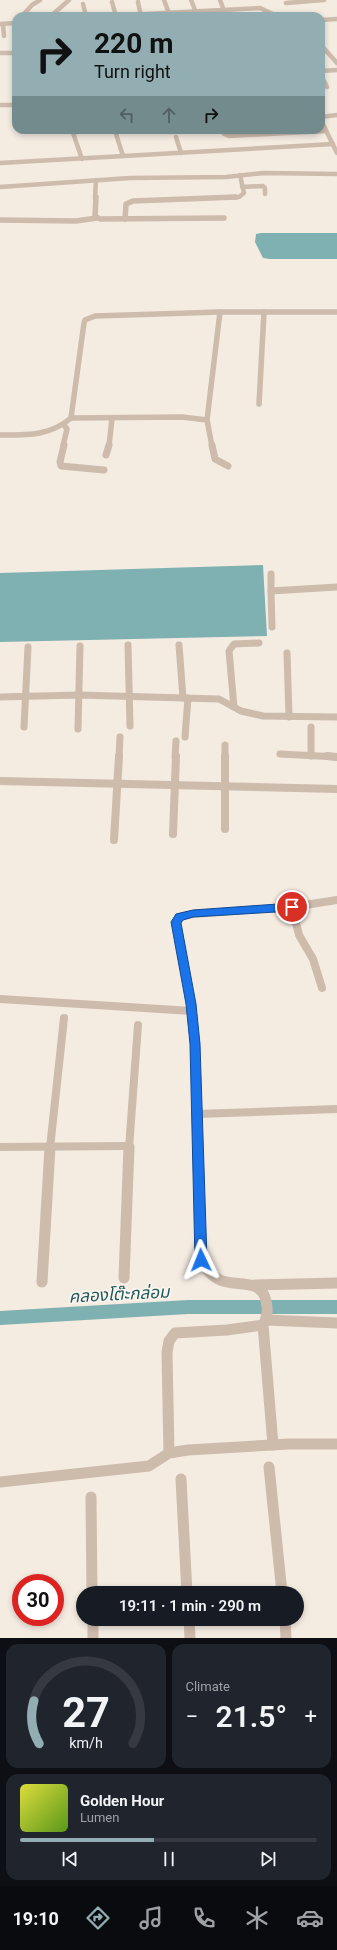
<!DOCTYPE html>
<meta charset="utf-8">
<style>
:root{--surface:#171b24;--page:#20242c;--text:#f1f3f6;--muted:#9ea1a6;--line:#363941;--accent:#92aeb2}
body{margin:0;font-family:Roboto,"Noto Sans Thai",sans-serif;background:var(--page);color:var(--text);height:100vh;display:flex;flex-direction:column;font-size:15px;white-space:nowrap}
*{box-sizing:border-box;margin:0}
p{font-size:13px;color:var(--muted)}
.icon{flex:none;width:22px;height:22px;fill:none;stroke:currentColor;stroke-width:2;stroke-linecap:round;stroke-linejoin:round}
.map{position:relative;height:1638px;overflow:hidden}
.drawer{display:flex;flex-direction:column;gap:6px;padding:6px;background:#0d0f14;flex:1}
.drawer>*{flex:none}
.top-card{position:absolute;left:12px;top:12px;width:313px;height:122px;border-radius:12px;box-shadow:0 2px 6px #0003;background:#92aeb2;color:#111;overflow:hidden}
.speed{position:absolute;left:12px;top:1574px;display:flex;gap:8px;font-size:20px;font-weight:700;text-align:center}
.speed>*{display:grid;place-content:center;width:52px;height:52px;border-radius:50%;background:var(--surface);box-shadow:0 2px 6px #0003;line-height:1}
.speed .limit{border:6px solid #d22;background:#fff;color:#111}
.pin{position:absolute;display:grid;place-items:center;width:34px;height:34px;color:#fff;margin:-17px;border:2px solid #fff;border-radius:50%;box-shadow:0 1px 4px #0007}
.me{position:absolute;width:44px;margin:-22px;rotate:358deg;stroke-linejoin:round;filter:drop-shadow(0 0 3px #0008)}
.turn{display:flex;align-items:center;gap:14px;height:84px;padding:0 16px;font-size:18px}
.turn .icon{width:52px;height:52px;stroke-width:2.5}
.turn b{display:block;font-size:28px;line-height:34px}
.lanes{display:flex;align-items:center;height:38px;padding:0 16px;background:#0003;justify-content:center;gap:20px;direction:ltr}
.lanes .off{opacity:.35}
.big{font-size:30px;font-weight:600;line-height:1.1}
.drawer .card{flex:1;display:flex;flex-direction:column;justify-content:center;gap:6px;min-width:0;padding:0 14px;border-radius:12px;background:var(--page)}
.drawer .dial{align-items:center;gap:0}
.dial svg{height:104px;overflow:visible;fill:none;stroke:var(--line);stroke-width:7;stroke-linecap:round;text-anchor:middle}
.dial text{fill:var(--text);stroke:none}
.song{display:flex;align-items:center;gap:12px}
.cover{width:48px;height:48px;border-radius:6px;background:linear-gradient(135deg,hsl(60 70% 55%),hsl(90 70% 35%))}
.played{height:4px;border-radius:2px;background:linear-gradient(90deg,var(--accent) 45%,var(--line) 45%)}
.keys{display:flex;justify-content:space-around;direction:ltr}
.heat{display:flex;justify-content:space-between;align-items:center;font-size:22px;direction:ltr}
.drawer .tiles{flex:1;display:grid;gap:6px;grid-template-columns:1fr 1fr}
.card:last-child{grid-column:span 2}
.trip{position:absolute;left:76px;top:1586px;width:228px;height:40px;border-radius:20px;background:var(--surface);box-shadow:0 2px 6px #0003;font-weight:600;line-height:40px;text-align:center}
.tabs{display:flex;height:64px;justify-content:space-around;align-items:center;background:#090b0e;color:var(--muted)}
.tabs .icon{width:28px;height:28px}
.tabs .on{color:var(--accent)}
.tabs b{font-size:18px;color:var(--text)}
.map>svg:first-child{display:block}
.water{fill:#7fb0b2}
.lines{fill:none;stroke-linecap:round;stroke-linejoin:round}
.canal{fill:#7fb0b2;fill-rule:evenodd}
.minor-far4{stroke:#cdbbac;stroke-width:4.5}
.minor-far3{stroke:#cdbbac;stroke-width:5.5}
.minor-far2{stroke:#cdbbac;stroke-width:7}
.minor-far1{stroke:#cdbbac;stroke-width:8}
.minor{stroke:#cdbbac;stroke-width:11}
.route{fill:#1a73e8;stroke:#114b97}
.labels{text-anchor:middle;stroke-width:3.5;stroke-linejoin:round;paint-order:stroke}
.near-water-label{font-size:17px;font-style:italic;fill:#1f5a5e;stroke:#fbf5ee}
</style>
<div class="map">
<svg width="337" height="1638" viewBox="0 0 337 1638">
<rect width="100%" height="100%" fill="#f4ebe1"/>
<g class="water">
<path d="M261,233h76v26h-67l-7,-1 -8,-16 1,-8z"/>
<path d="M263,565l4,71 -267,6v-69z"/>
</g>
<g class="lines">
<path class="canal" d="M188,1300h149v14h-149l-188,11v-14z"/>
<g class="minor-far4">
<path d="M164,0l6,16"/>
<path d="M191,0l6,15"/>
<path d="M220,0l6,16"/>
<path d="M112,2l4,14"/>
<path d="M138,2l3,14"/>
<path d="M286,3l38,-3"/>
<path d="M83,4l3,12"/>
<path d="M22,16l10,-11 8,-5"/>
<path d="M51,16l18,-16"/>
<path d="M107,16l153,-8 17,8"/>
<path d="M321,20l16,-1"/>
<path d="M0,24l16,-1"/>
<path d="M3,24l1,12"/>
<path d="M321,45l16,18"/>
<path d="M0,53h16"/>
<path d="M321,71l16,-1"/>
<path d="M321,75l6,12"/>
<path d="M0,105h16"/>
<path d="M321,117l16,-2"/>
<path d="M321,120l16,33"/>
<path d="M72,130l10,29"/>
<path d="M224,130v4l5,2 97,-5"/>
<path d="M116,134l7,22"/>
<path d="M176,137l5,16"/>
<path d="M0,163l333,-19"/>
<path d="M0,187l130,-9 96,-1 38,-4 73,1"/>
<path d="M242,187l21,-1 2,2v6"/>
<path d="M95,198l1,-18"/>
<path d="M209,198l30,-1 5,-4 -4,-18"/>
</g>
<g class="minor-far3">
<path d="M96,197l-1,19 5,3 124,-1"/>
<path d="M125,219l1,-15 7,-3 103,-4"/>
<path d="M0,220l76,1 21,-3"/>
<path d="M259,404l5,-92"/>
<path d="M71,418l111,-1 25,3 5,26"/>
<path d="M207,420l13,-108"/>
<path d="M0,435c27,0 50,1 71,-17l13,-95 1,-3 10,-4 125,-4h117"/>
<path d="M63,446l4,-17 -3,-4"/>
<path d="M109,446l3,-28"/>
</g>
<g class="minor-far2">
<path d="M64,445l-4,17 1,4 43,4"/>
<path d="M212,445l3,14 13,7"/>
<path d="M106,455l3,-10"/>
<path d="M271,574v17"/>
<path d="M272,627l-1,-36 66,-4"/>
<path d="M128,645l2,81"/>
<path d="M179,645l4,53"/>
<path d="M287,653l2,64"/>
<path d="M0,697l79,-2 140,4 22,12 22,5 74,1"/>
<path d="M234,707l-5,-56 5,-7 25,-1"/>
<path d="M24,727l4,-80"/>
<path d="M311,727v29"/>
<path d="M78,729l2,-83"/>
<path d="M185,737l3,-39"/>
<path d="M225,745v12"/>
<path d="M280,754l57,3"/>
<path d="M119,757l1,-20"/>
<path d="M175,757l1,-16"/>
</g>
<g class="minor-far1">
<path d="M225,756v73"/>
<path d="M327,756l10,1"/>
<path d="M0,781l337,8"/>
<path d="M173,834l3,-78"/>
<path d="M114,840l5,-84"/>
<path d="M292,907l7,28 14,24 9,29"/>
<path d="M0,999l192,12"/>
<path d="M197,1114l140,-5"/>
<path d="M0,1147l129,-1"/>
<path d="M50,1148l14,-130"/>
<path d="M129,1148l9,-123"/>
<path d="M198,1148l-3,-104 -4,-40 -15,-82 3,-5 14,-3 99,-7 45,-7"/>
</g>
<g class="minor">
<path d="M124,1278l5,-131"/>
<path d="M42,1282l8,-135"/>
<path d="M254,1285l83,-2"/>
<path d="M266,1320l71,3"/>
<path d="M263,1325l10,120"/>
<path d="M169,1453l-2,-101 2,-11 6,-8 52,-3 36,-5c4,-7 5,-16 3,-24 -4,-23 -30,-14 -46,-21 -9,-4 -15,-12 -19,-20l-3,-113"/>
<path d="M269,1467l13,126"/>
<path d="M181,1479l6,114"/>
<path d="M0,1482l149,-16 20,-13 19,-3 101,-6h48"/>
<path d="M91,1497l1,96"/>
<path d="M93,1619v19"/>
<path d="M189,1619l1,19"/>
<path d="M285,1619l1,19"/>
</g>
</g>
<path class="route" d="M292,903l5,4 -5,4 -99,6 -10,3 -2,3 15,81 4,40 7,216 -2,4 -4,1 -4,-1 -2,-4 -5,-216 -4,-40 -15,-82 5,-8 17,-4z"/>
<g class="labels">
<g class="near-water-label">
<text transform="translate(119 1294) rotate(-3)" y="6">คลองโต๊ะกล่อม</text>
</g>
</g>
</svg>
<div class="speed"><div class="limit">30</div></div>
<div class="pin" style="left:292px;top:907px;background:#d93025"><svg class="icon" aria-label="arrive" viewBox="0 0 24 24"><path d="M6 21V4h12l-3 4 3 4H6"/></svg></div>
<svg class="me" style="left:201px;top:1260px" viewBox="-20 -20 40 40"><path d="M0-17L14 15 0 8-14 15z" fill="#1a73e8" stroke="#fff" stroke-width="4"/></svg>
<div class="trip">19:11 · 1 min · 290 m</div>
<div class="top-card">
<div class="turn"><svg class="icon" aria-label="right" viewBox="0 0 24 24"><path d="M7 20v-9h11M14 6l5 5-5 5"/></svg><div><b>220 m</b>Turn right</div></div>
<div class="lanes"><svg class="icon off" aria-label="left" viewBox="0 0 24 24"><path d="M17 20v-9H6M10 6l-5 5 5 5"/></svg><svg class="icon off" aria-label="ahead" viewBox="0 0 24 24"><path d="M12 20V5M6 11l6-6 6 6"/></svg><svg class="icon" aria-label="right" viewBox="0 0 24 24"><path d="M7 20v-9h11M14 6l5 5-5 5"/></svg></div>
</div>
</div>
<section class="drawer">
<div class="tiles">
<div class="card dial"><svg viewBox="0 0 100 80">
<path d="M14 69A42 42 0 1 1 86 69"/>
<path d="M14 69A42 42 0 0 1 10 36" stroke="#92aeb2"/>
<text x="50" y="56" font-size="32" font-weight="700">27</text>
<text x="50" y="72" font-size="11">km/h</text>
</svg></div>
<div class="card"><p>Climate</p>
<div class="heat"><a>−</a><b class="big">21.5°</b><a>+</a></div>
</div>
<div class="card">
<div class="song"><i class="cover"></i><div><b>Golden Hour</b><p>Lumen</p></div></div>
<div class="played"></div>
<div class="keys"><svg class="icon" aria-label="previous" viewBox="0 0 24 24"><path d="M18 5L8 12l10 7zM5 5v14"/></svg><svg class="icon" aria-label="pause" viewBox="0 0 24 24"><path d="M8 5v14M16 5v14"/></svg><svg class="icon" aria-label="next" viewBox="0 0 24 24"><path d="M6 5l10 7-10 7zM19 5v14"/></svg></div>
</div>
</div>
</section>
<nav class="tabs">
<b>19:10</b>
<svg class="icon on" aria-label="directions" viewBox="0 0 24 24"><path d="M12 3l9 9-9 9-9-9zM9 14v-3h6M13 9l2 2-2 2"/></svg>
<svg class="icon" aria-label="music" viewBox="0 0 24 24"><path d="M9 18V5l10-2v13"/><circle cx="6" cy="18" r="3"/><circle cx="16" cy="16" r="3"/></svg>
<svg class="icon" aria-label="phone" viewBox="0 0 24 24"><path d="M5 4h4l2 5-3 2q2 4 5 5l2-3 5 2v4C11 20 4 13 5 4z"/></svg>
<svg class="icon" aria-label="climate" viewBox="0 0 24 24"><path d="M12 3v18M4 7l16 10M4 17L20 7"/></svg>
<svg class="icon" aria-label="car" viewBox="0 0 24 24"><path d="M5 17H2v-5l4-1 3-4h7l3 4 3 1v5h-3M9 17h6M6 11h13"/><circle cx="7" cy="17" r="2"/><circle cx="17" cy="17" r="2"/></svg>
</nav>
